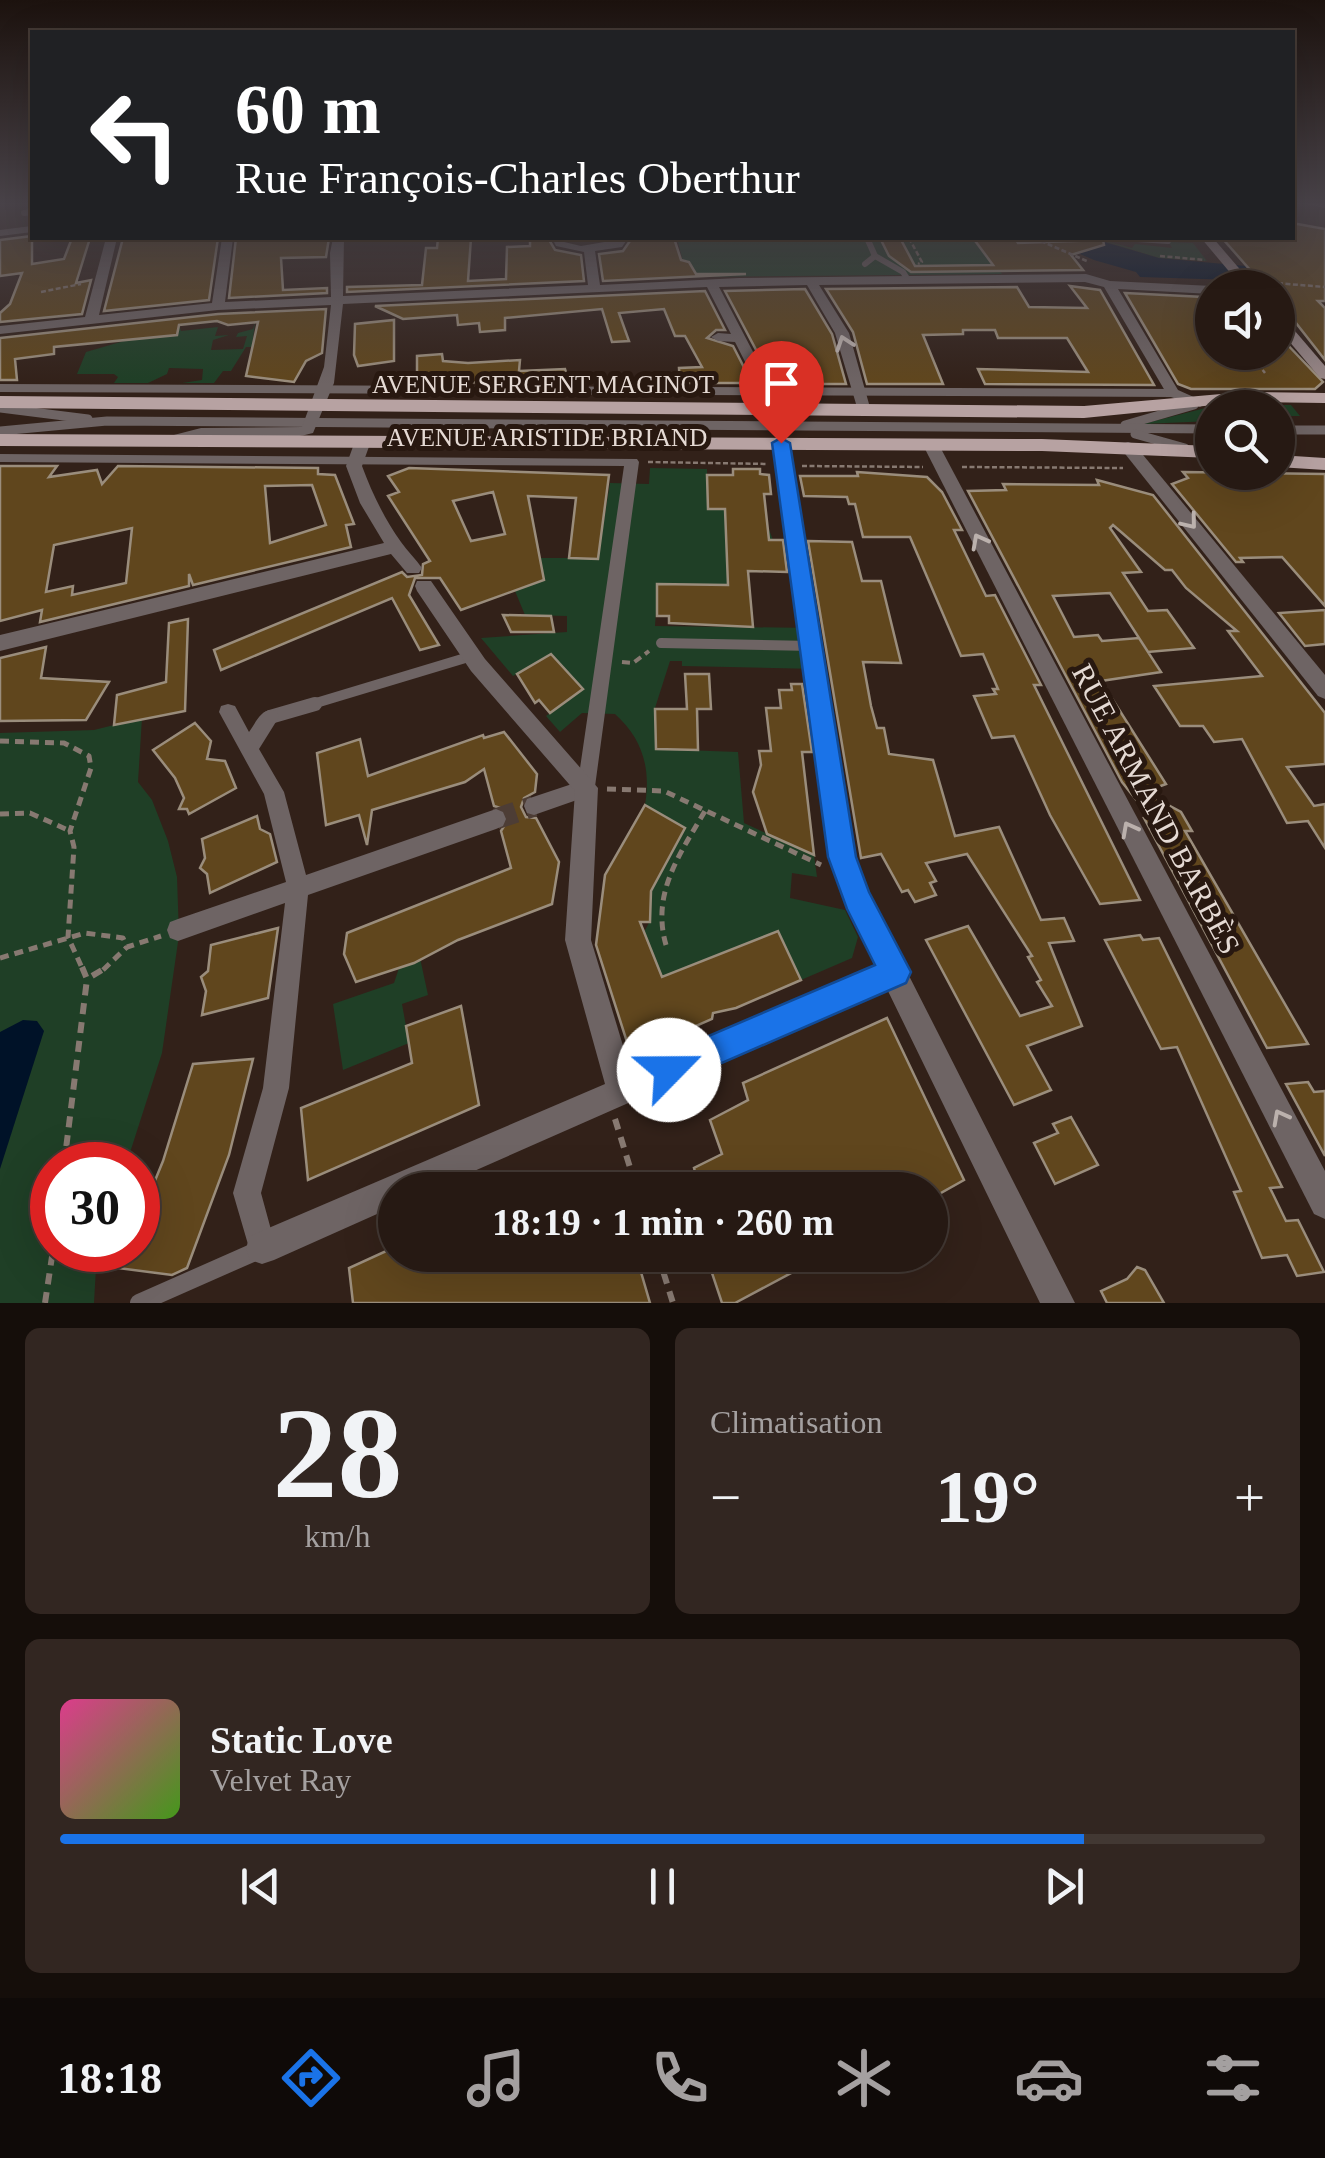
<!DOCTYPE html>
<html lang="fr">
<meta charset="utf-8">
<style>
:root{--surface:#261913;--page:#322621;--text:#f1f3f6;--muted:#a4a0a0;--line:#423833;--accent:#1a73e8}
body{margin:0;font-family:Georgia,serif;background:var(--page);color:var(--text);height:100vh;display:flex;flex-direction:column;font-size:38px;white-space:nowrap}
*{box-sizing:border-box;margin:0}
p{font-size:32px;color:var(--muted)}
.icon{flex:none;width:55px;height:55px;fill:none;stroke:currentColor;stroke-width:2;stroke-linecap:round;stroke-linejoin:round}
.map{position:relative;height:1303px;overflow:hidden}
.sheet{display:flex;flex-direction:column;gap:25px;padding:25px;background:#150e0a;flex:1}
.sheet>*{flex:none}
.hud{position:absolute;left:30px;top:30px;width:1265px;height:210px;border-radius:0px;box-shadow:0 10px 40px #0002,0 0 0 2px var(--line);background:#202124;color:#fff;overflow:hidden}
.buttons{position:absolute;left:1195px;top:270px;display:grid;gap:20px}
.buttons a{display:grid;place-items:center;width:100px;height:100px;border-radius:50%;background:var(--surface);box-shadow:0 10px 40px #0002,0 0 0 2px var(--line);font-size:50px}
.speed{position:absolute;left:30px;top:1142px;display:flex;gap:20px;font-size:50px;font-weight:700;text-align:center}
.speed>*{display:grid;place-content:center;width:130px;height:130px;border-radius:50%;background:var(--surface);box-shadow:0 10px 40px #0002,0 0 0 2px var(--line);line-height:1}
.speed .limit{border:15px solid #d22;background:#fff;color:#111}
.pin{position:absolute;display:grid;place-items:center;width:85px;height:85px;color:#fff;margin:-102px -42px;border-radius:50% 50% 50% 0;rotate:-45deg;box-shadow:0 0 10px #0007}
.pin .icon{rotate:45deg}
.me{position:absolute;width:110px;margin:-55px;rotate:67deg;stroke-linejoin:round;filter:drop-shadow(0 0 8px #0008)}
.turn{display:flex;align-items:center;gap:35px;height:210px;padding:0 40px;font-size:45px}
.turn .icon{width:130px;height:130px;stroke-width:2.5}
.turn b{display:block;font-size:70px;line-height:85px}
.big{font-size:75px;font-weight:800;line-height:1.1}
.sheet .tile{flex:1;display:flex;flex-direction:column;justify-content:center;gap:15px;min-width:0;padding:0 35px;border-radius:15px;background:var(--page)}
.sheet .dial{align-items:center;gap:0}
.dial b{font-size:130px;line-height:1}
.song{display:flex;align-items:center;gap:30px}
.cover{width:120px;height:120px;border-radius:15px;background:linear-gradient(135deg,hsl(330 70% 55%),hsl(100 70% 35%))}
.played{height:10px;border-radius:5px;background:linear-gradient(90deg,var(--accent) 85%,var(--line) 85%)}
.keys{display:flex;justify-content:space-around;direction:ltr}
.heat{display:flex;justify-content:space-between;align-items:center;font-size:55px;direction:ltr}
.sheet .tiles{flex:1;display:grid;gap:25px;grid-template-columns:1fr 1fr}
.tile:last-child{grid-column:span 2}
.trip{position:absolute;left:378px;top:1172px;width:570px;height:100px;border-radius:50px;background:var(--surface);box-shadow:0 10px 40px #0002,0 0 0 2px var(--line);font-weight:800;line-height:100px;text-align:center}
.dock{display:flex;height:160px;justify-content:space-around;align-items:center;background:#0f0a08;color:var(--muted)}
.dock .icon{width:70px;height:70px}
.dock .on{color:var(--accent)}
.dock b{font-size:45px;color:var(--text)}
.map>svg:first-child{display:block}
.green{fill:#1f3f26}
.water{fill:#001228}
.building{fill:#60461d;stroke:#9a8d7c;stroke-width:2.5;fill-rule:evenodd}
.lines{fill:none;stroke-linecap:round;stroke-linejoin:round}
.pedestrian-tunnel{stroke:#4d3d35;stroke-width:21;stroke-dasharray:21 10;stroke-linecap:butt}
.path-far3{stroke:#877971;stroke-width:2.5;stroke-dasharray:5 2.5;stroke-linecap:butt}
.path-far2{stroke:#877971;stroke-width:4;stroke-dasharray:8 5;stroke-linecap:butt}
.path-far1{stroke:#877971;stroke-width:5;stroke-dasharray:9 6;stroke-linecap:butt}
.path{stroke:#877971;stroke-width:6;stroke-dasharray:11 8;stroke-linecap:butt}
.service-far4{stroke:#6e6464;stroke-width:6}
.service-far3{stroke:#6e6464;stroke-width:9}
.service-far2{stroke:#6e6464;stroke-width:10}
.service-far1{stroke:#6e6464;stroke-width:14}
.service{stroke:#6e6464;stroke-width:18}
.pedestrian{fill:#6e6464;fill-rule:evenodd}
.minor{fill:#6e6464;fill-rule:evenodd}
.tertiary{fill:#6e6464;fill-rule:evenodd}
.secondary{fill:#988787;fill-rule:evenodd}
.primary{fill:#b7a2a2;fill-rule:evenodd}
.oneway{stroke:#bbb1ad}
.route{fill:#1a73e8;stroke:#114b97;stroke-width:2.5}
.labels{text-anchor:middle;stroke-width:10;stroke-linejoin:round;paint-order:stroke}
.far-street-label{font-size:25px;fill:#e5dad4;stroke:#281810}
.street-label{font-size:30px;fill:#e5dad4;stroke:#281810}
</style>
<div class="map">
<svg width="1325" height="1303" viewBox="0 0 1325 1303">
<rect width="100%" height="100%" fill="#322119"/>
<g class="green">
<path d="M677,238h298l27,36 -315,3z"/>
<path d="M1094,238l38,10 3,-4 37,4 -3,-6 24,1 14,18 -48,-3z"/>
<path d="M255,322l-3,25h-6l-15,24h-8l-9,12h-32l20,-3 1,-11 -34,-1 -2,6 -19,9h-34l4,-6 -4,-3h-37l9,-22 93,-27 2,6 37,-4 -3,9 14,-1 -16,5 -2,10 32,-1 4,-13 -11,1 2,-4 15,-4z"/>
<path d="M1217,405h74l9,11h-22v-8h-66v13l-69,3z"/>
<path d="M650,468l57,1 1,40h28l1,18h31l5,13 -46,-1 2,46 -71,-1 -3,42 156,2 6,41 -135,-3v-5h-12l-15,47 1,41 82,3 6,71 70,32 3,22 -25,-4 -2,25 55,12 13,27 -6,21 -51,22 -139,-3 -18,-45 6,-11 1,-30 34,-63 -40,-23c6,-36 -2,-66 -30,-91l-33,-1 -22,19 -14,-16 36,-27 -30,-33 -39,20 -32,-38 86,-6v-16l-42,-1 -10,-24 29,-11 -4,-22h58l12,-75 39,1z"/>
<path d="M142,718l-4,64 14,18 16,41 9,36 2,58 -17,118 -36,112h-74v85h45l-3,53h-94v-570l94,-3z"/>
<path d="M420,958l8,37 -26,9 7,39 -66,27 -10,-66 61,-21 6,-18 14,-2z"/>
</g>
<g class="water">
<path d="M1043,238h48l68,20 87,8 19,15 -125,-4 -4,-5 -42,-12z"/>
<path d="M23,1020l14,1 7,10 -44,138v-137z"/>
</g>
<g class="building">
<path d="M1292,223l33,6v72h-7l7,7v52l-47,-60v-12h-12l-44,-50h70z"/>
<path d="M32,236v28l32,-5 8,-21h18l-14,45 15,-3 -9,34 -82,8v-9l10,-9 12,-31 -22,3v-36z"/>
<path d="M123,238h95l-9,62 -105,11z"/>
<path d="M236,238h93l-3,19 -45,1 2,32 44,-2v5l-98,5z"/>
<path d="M438,238h33l-3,43 38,-2 1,-32 23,-1v-8h18l7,12 26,5 3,26 -237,11v-5l75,-2 4,-37h11z"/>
<path d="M632,238h42l7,22 8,2 7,12h50l-143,7 -4,-27 24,-3z"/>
<path d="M880,238h20l15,28 78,-1 -20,-27h42l3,5 85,-3 1,5 -33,10 12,15 -172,2 -22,-16z"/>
<path d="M1070,286l30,4 54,95 -169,-1 -7,-15 110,3 -21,-34h-69l-3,-8h-32v4l-40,1 20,49h-76l-14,-52 -27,-43 191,-2 12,20 58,1z"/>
<path d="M805,289l27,45 14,50h-72l-49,-93z"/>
<path d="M705,291l20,39h-9l-9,8 26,8 19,37h-72l-1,-15 23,-1 -17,-31h-10l-11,-27 -45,4 10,28 -17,1 -10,-33 -97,9v12l-25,2 -1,-9 -21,2 -1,-10 -54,4 -28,-13z"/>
<path d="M1125,293l79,4 8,12v43h66v-14l4,1 41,43 -8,7h-124l-13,-5z"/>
<path d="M326,309l-4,44 -16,8 -12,21 -48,-6 12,-54 -30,3 -11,-4 -38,4 -2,10 -123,12v7l-39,5 2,21h-17v-42l218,-24z"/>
<path d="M394,320v41l-36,5 -4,-11 1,-31z"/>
<path d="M442,354l1,7 25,2 52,-3 -1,11 46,-2 4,14 -152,-1v-26z"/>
<path d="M0,466h57l-8,11 48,-7 5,14 16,-18 200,2v6l17,1 19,49 -8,1 5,22 -158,38 -4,-11v12l-149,36 2,-12 -42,11zM312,485l14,40 -56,18 -5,-57zM132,528l-6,55 -54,12 1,-9 -27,6 8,-47z"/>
<path d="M409,468l200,7 -11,84 -29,-1 7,-60 -48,-2 16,84 -83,30 -21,-32h-25l-6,17 30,50 -19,5 -28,-52 -171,72 -7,-20 188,-78 5,5 15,-2 1,-11 7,-3 -42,-65 11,-4 -11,-16zM493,492l12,42 -34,7 -18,-40z"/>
<path d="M733,469h27v5l9,1 2,19h-7l5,46h14l4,32 -39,-1 5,56 -84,-4v-7h-12v-32l71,1 -3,-76h-17l-1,-34h26z"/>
<path d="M857,472l70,5 15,15 20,38h-8l32,66 9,-1 46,90h-7l106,215 -40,4 -50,-89 -36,-79 -22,2 -18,-42 22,-2 -3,-5h5l-15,-35 -22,2 -51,-119h-47l-8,-33h-6l-2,-7 -43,-1 -4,-20h58z"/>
<path d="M1183,472l142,2v132l-43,-49 -42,1 3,4h-7l-64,-78 16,-6z"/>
<path d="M1097,480l56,15 172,218v51l-38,3 27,39 11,-2v44l-17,-27 -21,2 -45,-84 -28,3 -11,-16h-23l-26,-40 108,-10 -34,-45h9l-51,-43 -14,-18h-7l-52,-45 -3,3 31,44 -18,1 25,38 19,-1 27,38 -46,4 -38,-59 -57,3 21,41 24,-2 4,6 37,-3 22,34 -60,9 65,103 -22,8 37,20 11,19h-7l123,213 -41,4 -123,-230 6,-1 -28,-35 -154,-291 38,-1 -3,-6 96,1z"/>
<path d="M808,541l44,1 10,39h19l20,82 -38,-1 8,44 6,22h7l5,26 44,6 22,76 44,-9 42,93 23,-2 10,23 -25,2 33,83 -55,20 24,44 -37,15 -88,-165 42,-14 52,90 32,-10 -15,-24 4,-2 -13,-23 4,-1 -65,-102 -41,9 10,18 -6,2 6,12 -21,7 -7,-12 -6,2 -21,-38 -20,4z"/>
<path d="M1325,610v34l-20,2 -26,-33z"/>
<path d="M503,615l48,1 3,16h-43z"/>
<path d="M188,619l-3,92 -71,14 3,-30 49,-13 3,-59z"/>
<path d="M46,647l-5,31 68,4 -23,38 -86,1v-63z"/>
<path d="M551,654l32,35 -33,24 -11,-13 -4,3 -18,-29z"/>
<path d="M685,674h24l2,35h-14l1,41 -42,-1 -1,-40h32z"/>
<path d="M791,684h11l10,68h-10l12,103 -47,-21 -14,-42 8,-27 -2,-14h12l-5,-43h15l-2,-18h13z"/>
<path d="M195,723l16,18 -4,18 18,2 11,27 -47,26 -2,-5h-8l5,-11 -9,-20 -22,-28z"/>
<path d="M504,732l33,42 -2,18 -11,6 -3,9 5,10 10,1 23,44 -7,42 -94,36 -44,23 -58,19 -12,-28 3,-21 164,-65 -10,-37 8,-13 -5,-9 -10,-3 -10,-37 -19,13 -93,28 -5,35 -8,-30 -33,10 -9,-72 43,-14 8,37 115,-41 1,3z"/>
<path d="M645,805l40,23 -34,63 -1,31h-10l22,55 116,-46 23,49 -65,28 -23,5 -1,6 -68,30 -17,-7 -31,-97 9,-70z"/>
<path d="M257,816l3,13 10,5 7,28 -67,31 -3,-19 -7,-6 5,-10 -3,-19z"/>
<path d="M278,928l-10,70 -66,17 4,-24 -5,-14 7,-6 3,-26z"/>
<path d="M1140,935l3,5 16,-2 123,249 -12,1 16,33 12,-1 26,52 -27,4 -10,-21 -25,3 -28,-66 7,-1 -64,-144 -16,2 -56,-109z"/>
<path d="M461,1006l18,99 -171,75 -7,-72 111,-45 -6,-37z"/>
<path d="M887,1018l77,162 -34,19v-9h-230l-6,-22 28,-14 -12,-34 38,-20 -5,-17z"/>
<path d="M253,1059l-24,96 -42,113 -15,7 -54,-7 7,-18h13v-28l25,-61 30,-97z"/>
<path d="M1308,1082l6,10 11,-1v65l-39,-72z"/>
<path d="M1071,1117l27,48 -43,19 -21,-41 24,-10 -5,-9z"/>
<path d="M395,1247v8h241l14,48h-297l-4,-35z"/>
<path d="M706,1255h119l-90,48h-13z"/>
<path d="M1137,1267l8,3 19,33h-57l-6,-12 26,-12z"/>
</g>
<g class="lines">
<path class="pedestrian-tunnel" d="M496,819l38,-13"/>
<g class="path-far3">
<path d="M909,238l13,24 -4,2"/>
<path d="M1034,238l55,24"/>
<path d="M1160,256l45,4"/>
<path d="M1263,282l62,5"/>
<path d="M41,292l40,-8"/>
<path d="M1208,333h4"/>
<path d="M1249,352l16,21"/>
<path d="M648,462l120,2"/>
<path d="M802,466l121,1"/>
<path d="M962,467l161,1"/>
</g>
<path class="path-far2" d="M622,662l11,1 16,-12"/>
<g class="path-far1">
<path d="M0,741l64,2 25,13 2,12 -21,63 4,16 -6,90 15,33"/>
<path d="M607,789l57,2 157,74"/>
<path d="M0,814l30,-1 40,18"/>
<path d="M666,945c-15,-52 14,-91 39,-134"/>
<path d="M0,958l85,-25 38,5 4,9 34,-11"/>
<path d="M103,970l24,-23"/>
</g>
<g class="path">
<path d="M82,967l5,12 20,-12"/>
<path d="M615,1119l22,71"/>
<path d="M64,1165l23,-186"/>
<path d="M658,1255l15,48"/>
<path d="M45,1303l8,-53"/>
</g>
<g class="service-far4">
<path d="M24,213l8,-1"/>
<path d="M0,233l32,-4"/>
<path d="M867,238l8,18"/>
<path d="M1122,238l46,3"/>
<path d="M865,264l10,-8 28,16 5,8"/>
</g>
<g class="service-far3">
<path d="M0,408l88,11"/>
<path d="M1125,425l69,-20"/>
<path d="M1278,430h47"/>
<path d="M0,431l107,-10 1105,8"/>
<path d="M1135,434l50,14"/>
</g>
<g class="service-far2">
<path d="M661,643l151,3"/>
<path d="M306,706l166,-50"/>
</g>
<path class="service-far1" d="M270,717l45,-13"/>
<path class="service" d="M139,1303l120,-53"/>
<g class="pedestrian">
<path d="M0,384l1173,5 6,4 -6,4 -1173,-5z"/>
<path d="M0,454l637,5 2,3 -45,332 -60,21 -7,-2 -3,-7 3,-7 51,-17 46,-316 -624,-4z"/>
<path d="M228,704l7,2 14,26c8,-11 13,-26 28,-21l2,6 -20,32 25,43 22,83 190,-66 7,3 3,7 -3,7 -7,3 -188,66 -19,193 -28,105 15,55 -4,10 -10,4 -10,-4 -19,-65 30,-105 22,-185 -107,38 -8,-3 -3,-8 3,-8 8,-3 108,-37 -22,-88 -45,-82 2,-6z"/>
</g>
<g class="minor">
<path d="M106,238h11l-18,77 113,-12 10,-65h11l-8,64 106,-5 -1,-44 3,-15h11l-1,58 245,-11 -4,-33 -28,-6 -4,-8h10l2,4 17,4 47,-8 -6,9 -27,4 5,34 139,-7 347,-4 24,7 102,5 4,2h-4v6l-94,-5 60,101 29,13 -7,4 -32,-11 -64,-109 -19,-5 -266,3 30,48 22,78 -2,3h-10l-24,-81 -28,-48 -88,2 65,124 -2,3 -5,1 -7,-4 -35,-69 -17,-1 -7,-4 7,-4 13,1 -24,-47 -364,17 -9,79 -21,50c-37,11 -74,0 -112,5 -11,1 -20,6 -31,4v-6l31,-8 101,-1 22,-60 7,-62 -113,5 -218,24v-8l85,-9z"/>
<path d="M363,436l8,5 -9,25c10,27 22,52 39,76 6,9 15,17 21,26l-3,5h-12l-16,-19 -391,97v-16l384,-92 -24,-40 -14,-37 9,-25z"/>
<path d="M781,438l8,5 65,414 13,36 208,410h-35l-153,-314 -456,201h-36v16l-121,54 -12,4 -12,-4 -4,-12 4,-12 355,-152 -40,-144 10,-149 -104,-120 -54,-80 -2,-5 2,-5h14l54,78 113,129 -7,152 40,132 246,-106 -29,-58 -18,-51 -57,-414z"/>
<path d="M931,440l8,5 386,726v48l-11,-5 -391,-769z"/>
<path d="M1128,442l6,2 191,231v24l-7,-3 -196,-246v-6z"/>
</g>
<path class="tertiary" d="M1297,202h28v6z"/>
<g class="secondary">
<path d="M1201,238h12l43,50h-13z"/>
<path d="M1278,316l5,1 42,49v13l-5,-1 -42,-50z"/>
</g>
<g class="primary">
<path d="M1244,392l81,1v10l-81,-1 -160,16 -1084,-10v-12l1084,10z"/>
<path d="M0,434l1042,5 170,7v12l-170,-7 -1042,-5z"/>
<path d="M1278,455l47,3v12l-47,-3z"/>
</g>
</g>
<defs><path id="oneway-chevron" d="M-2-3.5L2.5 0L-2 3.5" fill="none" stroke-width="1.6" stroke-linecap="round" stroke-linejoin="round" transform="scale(2.5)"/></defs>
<g class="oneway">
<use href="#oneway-chevron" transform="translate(844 343) rotate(-109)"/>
<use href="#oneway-chevron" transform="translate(1190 522) rotate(51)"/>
<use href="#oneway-chevron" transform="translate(979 541) rotate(-118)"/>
<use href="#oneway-chevron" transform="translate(1129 829) rotate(-118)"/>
<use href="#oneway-chevron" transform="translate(1280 1117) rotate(-118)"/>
</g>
<linearGradient id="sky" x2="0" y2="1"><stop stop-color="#1c120e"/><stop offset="0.53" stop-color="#494349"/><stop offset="1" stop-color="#494349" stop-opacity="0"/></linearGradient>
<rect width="1325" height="384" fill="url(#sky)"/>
<path class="route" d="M781,438l9,5 66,414 13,35 42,80 -5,11 -237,103 -12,-5 -4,-11 4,-12 218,-93 -28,-56 -19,-52 -56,-414z"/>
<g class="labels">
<g class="far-street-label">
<text x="543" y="393">AVENUE SERGENT MAGINOT</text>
<text x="547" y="446">AVENUE ARISTIDE BRIAND</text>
</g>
<g class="street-label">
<text transform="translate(1156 809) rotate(62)" y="10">RUE ARMAND BARBÈS</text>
</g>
</g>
</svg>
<div class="buttons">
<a><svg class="icon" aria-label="sound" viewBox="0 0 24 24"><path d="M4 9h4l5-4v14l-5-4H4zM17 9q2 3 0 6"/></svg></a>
<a><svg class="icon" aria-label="search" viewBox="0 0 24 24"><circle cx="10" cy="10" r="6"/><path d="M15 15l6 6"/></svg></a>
</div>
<div class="speed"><div class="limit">30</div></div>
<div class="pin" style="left:781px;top:443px;background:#d93025"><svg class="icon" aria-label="arrive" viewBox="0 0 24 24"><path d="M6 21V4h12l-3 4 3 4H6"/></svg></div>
<svg class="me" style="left:669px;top:1070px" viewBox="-20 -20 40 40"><circle r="19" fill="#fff"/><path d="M0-13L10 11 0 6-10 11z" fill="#1a73e8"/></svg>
<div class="trip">18:19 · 1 min · 260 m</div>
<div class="hud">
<div class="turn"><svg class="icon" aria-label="left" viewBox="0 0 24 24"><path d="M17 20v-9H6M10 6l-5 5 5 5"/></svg><div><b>60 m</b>Rue François-Charles Oberthur</div></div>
</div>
</div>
<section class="sheet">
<div class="tiles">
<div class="tile dial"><b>28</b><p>km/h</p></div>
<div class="tile"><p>Climatisation</p>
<div class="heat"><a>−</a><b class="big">19°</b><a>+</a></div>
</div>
<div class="tile">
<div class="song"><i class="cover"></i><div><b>Static Love</b><p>Velvet Ray</p></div></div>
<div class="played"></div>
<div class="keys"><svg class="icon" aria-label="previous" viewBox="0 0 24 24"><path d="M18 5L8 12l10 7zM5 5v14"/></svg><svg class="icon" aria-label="pause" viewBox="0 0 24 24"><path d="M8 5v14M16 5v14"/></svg><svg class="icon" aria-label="next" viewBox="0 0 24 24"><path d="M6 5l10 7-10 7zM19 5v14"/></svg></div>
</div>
</div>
</section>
<nav class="dock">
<b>18:18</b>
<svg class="icon on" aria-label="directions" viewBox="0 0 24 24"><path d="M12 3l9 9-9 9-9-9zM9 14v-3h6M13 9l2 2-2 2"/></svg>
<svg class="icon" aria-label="music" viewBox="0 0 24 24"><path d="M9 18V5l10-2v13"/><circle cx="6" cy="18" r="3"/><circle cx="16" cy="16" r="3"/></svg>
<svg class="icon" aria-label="phone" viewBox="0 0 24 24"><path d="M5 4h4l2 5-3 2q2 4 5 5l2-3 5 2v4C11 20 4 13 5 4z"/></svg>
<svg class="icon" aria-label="climate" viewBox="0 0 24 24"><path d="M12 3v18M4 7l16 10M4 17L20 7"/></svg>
<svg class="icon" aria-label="car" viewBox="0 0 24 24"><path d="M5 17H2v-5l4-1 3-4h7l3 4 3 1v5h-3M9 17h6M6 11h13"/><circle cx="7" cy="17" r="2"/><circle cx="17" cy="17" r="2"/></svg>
<svg class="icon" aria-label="filters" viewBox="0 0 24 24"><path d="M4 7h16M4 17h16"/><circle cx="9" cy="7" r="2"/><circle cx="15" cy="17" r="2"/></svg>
</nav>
